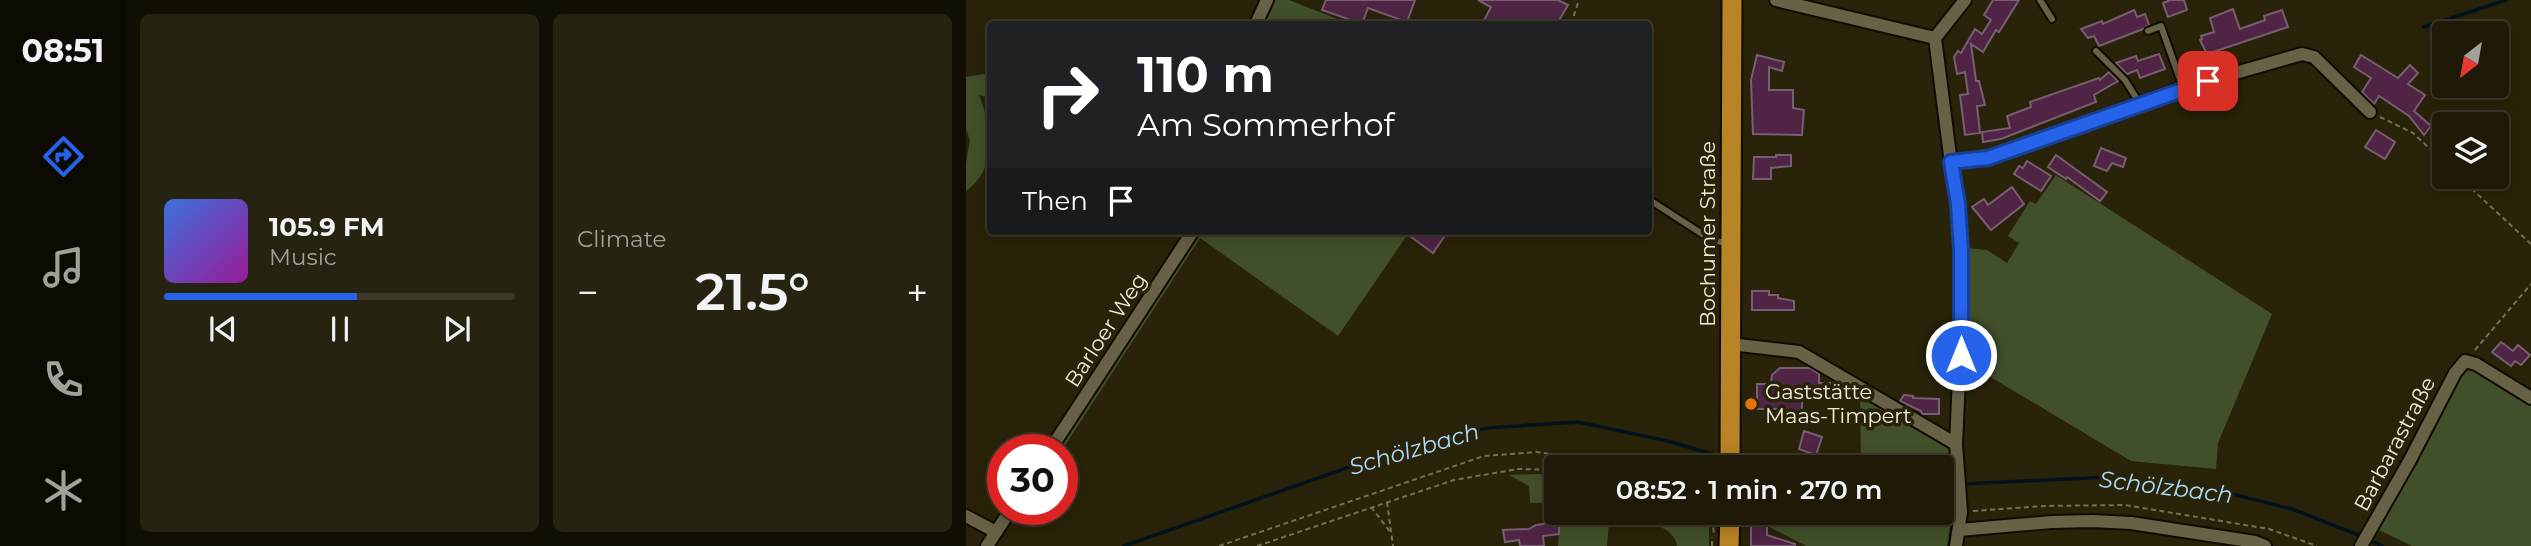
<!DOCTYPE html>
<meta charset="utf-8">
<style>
:root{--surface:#1f1a07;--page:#272311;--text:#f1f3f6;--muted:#a1a19b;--line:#3c3828;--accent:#2563eb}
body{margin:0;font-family:Montserrat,sans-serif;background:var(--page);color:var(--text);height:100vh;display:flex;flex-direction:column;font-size:26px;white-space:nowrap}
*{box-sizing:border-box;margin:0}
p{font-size:23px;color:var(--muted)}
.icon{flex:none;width:38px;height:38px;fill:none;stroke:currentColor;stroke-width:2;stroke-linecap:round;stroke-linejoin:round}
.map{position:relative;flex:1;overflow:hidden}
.sheet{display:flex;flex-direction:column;gap:14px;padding:14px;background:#110e04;width:840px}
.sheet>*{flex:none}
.top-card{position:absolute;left:21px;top:21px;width:665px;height:214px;border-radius:7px;box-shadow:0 4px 18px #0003,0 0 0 2px var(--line);background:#202124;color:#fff;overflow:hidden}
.needle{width:46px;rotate:211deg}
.controls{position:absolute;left:1466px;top:21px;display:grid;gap:14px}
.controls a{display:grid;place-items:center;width:77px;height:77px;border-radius:7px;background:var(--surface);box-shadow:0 4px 18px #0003,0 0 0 2px var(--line);font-size:35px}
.speed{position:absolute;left:21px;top:434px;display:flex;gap:14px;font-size:35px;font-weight:700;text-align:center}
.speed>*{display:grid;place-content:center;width:91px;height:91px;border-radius:50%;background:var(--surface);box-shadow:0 4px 18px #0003,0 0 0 2px var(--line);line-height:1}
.speed .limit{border:10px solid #d22;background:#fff;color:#111}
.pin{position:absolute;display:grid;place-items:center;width:60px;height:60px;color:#fff;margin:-30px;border-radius:14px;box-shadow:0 4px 10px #0006}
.me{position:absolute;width:77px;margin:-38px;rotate:0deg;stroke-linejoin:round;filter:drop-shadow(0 0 5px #0008)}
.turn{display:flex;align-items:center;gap:24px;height:147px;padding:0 35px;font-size:32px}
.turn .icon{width:91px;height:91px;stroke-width:2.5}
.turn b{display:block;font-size:49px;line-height:60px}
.then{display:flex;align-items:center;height:66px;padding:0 35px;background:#0003;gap:14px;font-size:26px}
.big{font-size:52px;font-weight:600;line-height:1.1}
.sheet .card{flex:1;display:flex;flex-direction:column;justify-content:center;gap:10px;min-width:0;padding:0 24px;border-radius:10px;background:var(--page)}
.song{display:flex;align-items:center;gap:21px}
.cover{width:84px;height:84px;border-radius:10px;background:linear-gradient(135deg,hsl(220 70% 55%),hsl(300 70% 35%))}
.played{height:7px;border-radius:4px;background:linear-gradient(90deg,var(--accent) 55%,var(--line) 55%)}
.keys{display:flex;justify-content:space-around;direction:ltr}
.heat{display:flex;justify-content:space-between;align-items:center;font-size:38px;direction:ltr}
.sheet .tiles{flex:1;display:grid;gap:14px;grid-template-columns:repeat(2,1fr)}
.trip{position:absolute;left:578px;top:455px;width:410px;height:70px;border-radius:7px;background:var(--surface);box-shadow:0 4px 18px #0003,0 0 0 2px var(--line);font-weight:600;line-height:70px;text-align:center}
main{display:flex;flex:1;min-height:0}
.tabs{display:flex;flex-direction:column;width:126px;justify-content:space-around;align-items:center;background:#0c0a03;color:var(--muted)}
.tabs .icon{width:49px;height:49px}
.tabs .on{color:var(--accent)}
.tabs b{font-size:32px;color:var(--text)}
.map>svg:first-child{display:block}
.green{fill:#41502a}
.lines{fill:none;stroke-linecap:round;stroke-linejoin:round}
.stream{stroke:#03121d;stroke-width:3.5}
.building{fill:#4f2445;stroke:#775e70;stroke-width:2}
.lane-casing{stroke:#110c00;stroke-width:10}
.street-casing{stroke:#110c00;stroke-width:16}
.primary-casing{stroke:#110c00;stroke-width:23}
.path{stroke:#736f58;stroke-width:2;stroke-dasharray:5 3.5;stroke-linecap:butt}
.lane{stroke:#676146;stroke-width:6}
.street{stroke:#676146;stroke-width:12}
.primary{stroke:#b98426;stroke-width:19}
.route-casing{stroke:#184099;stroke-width:18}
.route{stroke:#2563eb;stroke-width:12}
.food-dot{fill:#e8710a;stroke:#292309;stroke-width:2.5}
.labels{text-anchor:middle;stroke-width:7;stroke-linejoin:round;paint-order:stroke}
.street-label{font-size:21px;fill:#efecdc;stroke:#292309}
.poi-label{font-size:21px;fill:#efecdc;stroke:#292309;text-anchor:start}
.water-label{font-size:23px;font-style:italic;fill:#abdbfa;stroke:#292309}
</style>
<main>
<nav class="tabs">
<b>08:51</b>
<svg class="icon on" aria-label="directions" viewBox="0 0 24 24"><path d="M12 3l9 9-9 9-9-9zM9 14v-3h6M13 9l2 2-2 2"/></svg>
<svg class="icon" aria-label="music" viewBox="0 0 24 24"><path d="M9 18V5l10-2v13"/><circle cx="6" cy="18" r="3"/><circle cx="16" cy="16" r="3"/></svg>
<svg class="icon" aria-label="phone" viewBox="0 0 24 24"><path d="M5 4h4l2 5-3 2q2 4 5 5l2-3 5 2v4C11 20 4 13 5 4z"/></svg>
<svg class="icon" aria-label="climate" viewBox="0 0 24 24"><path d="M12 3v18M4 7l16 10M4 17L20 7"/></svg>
</nav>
<section class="sheet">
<div class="tiles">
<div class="card">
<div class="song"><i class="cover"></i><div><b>105.9 FM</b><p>Music</p></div></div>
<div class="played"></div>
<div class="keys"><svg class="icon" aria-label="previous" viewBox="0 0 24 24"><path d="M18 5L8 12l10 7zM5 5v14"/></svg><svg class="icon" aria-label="pause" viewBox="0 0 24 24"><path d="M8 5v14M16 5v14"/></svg><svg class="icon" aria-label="next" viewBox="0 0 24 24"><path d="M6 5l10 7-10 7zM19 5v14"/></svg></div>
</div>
<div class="card"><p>Climate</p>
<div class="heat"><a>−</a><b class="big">21.5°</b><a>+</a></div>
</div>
</div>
</section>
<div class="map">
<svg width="1565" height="546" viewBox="0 0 1565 546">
<rect width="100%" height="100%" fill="#292309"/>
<g class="green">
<path d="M307,0h16l61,24h-88z"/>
<path d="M24,73v25l-11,-3c12,31 20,73 -13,96v-28l4,-23 -4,-11v-52z"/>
<path d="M1090,175l216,139 -54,129 -2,26 -85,-8 -164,-98v-115l20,2 20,13 12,-20 -11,-7 22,-35 6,3z"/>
<path d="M231,231h213l-72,105 -138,-98 -138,212h-7z"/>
<path d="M1500,368h9l56,33v145h-119l-35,-17z"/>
<path d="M894,392l91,54 1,16 -55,5h-36z"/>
<path d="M571,474l19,1v28h-26l-1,-17 -20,-11z"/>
<path d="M594,513h138l11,8v25h-32c-4,-27 -48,-24 -68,-23l-2,23h-49z"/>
<path d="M777,513h50l88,9 70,-2 -4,26h-141z"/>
</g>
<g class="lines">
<g class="stream">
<path d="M1458,27l82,-27"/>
<path d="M772,463l15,4"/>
<path d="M975,485l168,-8 107,13 76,19 69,27"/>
<path d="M1402,539l14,7"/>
<path d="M158,546l291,-102 73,-16 90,-6 94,20 52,16"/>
</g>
</g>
<g class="building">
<path d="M360,0h89l-8,22 -39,-14 -6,16 -40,-14z"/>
<path d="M512,0h80l10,5 -11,19h-75l9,-17z"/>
<path d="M1027,0h26l-20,32 -3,-2 -13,22 -12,-8 5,37h3l6,24 -8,1 3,27 -15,2 -5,-40 8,-1 -3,-22 -8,2 -3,-17 4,-6 3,2 14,-24 7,5 9,-14 -7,-5z"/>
<path d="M1204,0h14l3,10 -19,7 -5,-14z"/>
<path d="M1267,9l7,20 25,-9 -1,-4 18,-6 6,17 -81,27 -7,-14 2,-1 -1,-3 13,-4 -4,-14z"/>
<path d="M1168,10l3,7 8,-3 4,11 -6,4 -44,17 -5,-10 -6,2 -7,-9 21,-8 1,3z"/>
<path d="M1193,54l6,15 -25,9 -3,-8 -10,4 -11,-11 20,-7 2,5z"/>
<path d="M791,55l27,7 -2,9 -13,-4v23h24v18l11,2 -2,25 -49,-1 -2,-54z"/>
<path d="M1395,55l37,23 12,-13 8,8 -10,11 17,11 -11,16 17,15 -7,9 -15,-19 -30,-20 -5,8 -12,-12 9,-14 -17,-11z"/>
<path d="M1143,72l9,9 -24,14 2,7 -95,37 -18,3 -1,-10 28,-4 -3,-12 24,-9 -1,-5 69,-24 1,2z"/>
<path d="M1410,130l19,12 -10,17 -20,-12z"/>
<path d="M1135,148l25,10 -3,9 -11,-4 -5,8 -13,-5z"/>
<path d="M810,155h15v11l-20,2v11h-18l1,-22h22z"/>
<path d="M1090,155l51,37 -7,9 -33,-24 -1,2 -18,-12z"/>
<path d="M1061,161l24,15 -10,15 -27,-17 5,-8 4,2z"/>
<path d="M1046,187l12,17 -33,26 -19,-23 12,-8 4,6z"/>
<path d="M437,231h45l-15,22z"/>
<path d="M786,291h17v4h9v3l16,3v9h-42z"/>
<path d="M1535,342l12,9 5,-6 12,10 -9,10 -6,-4 -4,5 -19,-14z"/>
<path d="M814,368h30l9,6v9h11v8l-7,5 -21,-1v21h-23v-7h-22v-25h14l1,-9z"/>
<path d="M938,395l9,1v2l26,1v15h-17l-1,-3 -21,-10z"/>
<path d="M838,431l18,6 -6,18 -17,-6z"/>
<path d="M593,522v12l-16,2 1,10h-24l-1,-6 -14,2 -2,-12 26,-1 7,-4z"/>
<path d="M785,526h16v9l28,9v2h-44z"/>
</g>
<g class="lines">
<g class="lane-casing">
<g id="lane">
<path d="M1074,0l12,19"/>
<path d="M1182,31l13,-5 22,62"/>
<path d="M1130,51l29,29 15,24"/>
<path d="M682,199l65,42 16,2"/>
</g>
</g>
<g class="street-casing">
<g id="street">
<path d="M810,0l159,38"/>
<path d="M290,24l11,-24"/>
<path d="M969,38l19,149 4,17 3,45 -1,106 -4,89 5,68 -5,34"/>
<path d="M969,38l30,-38"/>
<path d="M985,162l37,-4 195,-70 119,-34 12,3 56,55"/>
<path d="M764,344l69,8 157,92"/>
<path d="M84,450l143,-219"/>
<path d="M0,516l30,16"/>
<path d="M993,530l93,-8 40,-1 39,2 124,19 10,4"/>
<path d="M21,546l24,-37"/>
<path d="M1395,546l49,-86 45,-87 10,-12 11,3 55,34"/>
</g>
</g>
<g class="primary-casing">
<g id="primary">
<path d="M764,467l2,-467"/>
<path d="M763,546l1,-33"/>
</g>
</g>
<g class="path">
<path d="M605,24l8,-24"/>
<path d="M1414,117l33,16 32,30"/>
<path d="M1493,177l72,67"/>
<path d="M1509,350l56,-66"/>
<path d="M421,502l6,44"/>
<path d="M405,507l20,26"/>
<path d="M1007,511l71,-5 81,-1 144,24 48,17"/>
<path d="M742,513l4,2 2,21"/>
<path d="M855,513l60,6 69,-6"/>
<path d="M253,546l265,-90 53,-4 95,15"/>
<path d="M291,546l197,-66 64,-11 38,1"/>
<path d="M746,546v-9"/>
</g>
<use href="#lane" class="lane"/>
<use href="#street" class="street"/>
<use href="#primary" class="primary"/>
</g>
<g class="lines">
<g class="route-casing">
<path id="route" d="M995,355v-106l-3,-45 -7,-42 37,-4 220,-77"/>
</g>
<use href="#route" class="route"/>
</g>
<circle class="food-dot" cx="785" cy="404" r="7"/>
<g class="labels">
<g class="street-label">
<text transform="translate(742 234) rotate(-90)" y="7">Bochumer Straße</text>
<text transform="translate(140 330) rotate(-57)" y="7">Barloer Weg</text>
<text transform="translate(1429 444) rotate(-62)" y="7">Barbarastraße</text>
</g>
<g class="poi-label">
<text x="799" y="399">Gaststätte<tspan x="799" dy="24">Maas-Timpert</tspan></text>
</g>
<g class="water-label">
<text transform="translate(448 449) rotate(-16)" y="8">Schölzbach</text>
<text transform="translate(1200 487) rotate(7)" y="8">Schölzbach</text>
</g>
</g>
</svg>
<div class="controls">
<a><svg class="needle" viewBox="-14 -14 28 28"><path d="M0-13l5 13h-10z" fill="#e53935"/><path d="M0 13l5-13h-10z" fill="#a1a19b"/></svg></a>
<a><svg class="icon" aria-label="layers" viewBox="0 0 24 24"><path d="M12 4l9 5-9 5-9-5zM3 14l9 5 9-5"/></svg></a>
</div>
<div class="speed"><div class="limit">30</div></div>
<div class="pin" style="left:1242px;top:81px;background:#d93025"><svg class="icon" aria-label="arrive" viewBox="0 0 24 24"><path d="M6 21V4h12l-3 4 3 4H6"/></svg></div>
<svg class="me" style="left:995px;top:355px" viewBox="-20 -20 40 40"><circle r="17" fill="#2563eb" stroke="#fff" stroke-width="3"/><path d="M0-11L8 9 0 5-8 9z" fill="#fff"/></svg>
<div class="trip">08:52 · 1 min · 270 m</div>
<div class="top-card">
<div class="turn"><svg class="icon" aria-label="right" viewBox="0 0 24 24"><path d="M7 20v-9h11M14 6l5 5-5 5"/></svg><div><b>110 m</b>Am Sommerhof</div></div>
<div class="then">Then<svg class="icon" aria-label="arrive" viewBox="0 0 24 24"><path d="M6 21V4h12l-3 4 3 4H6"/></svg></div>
</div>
</div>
</main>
